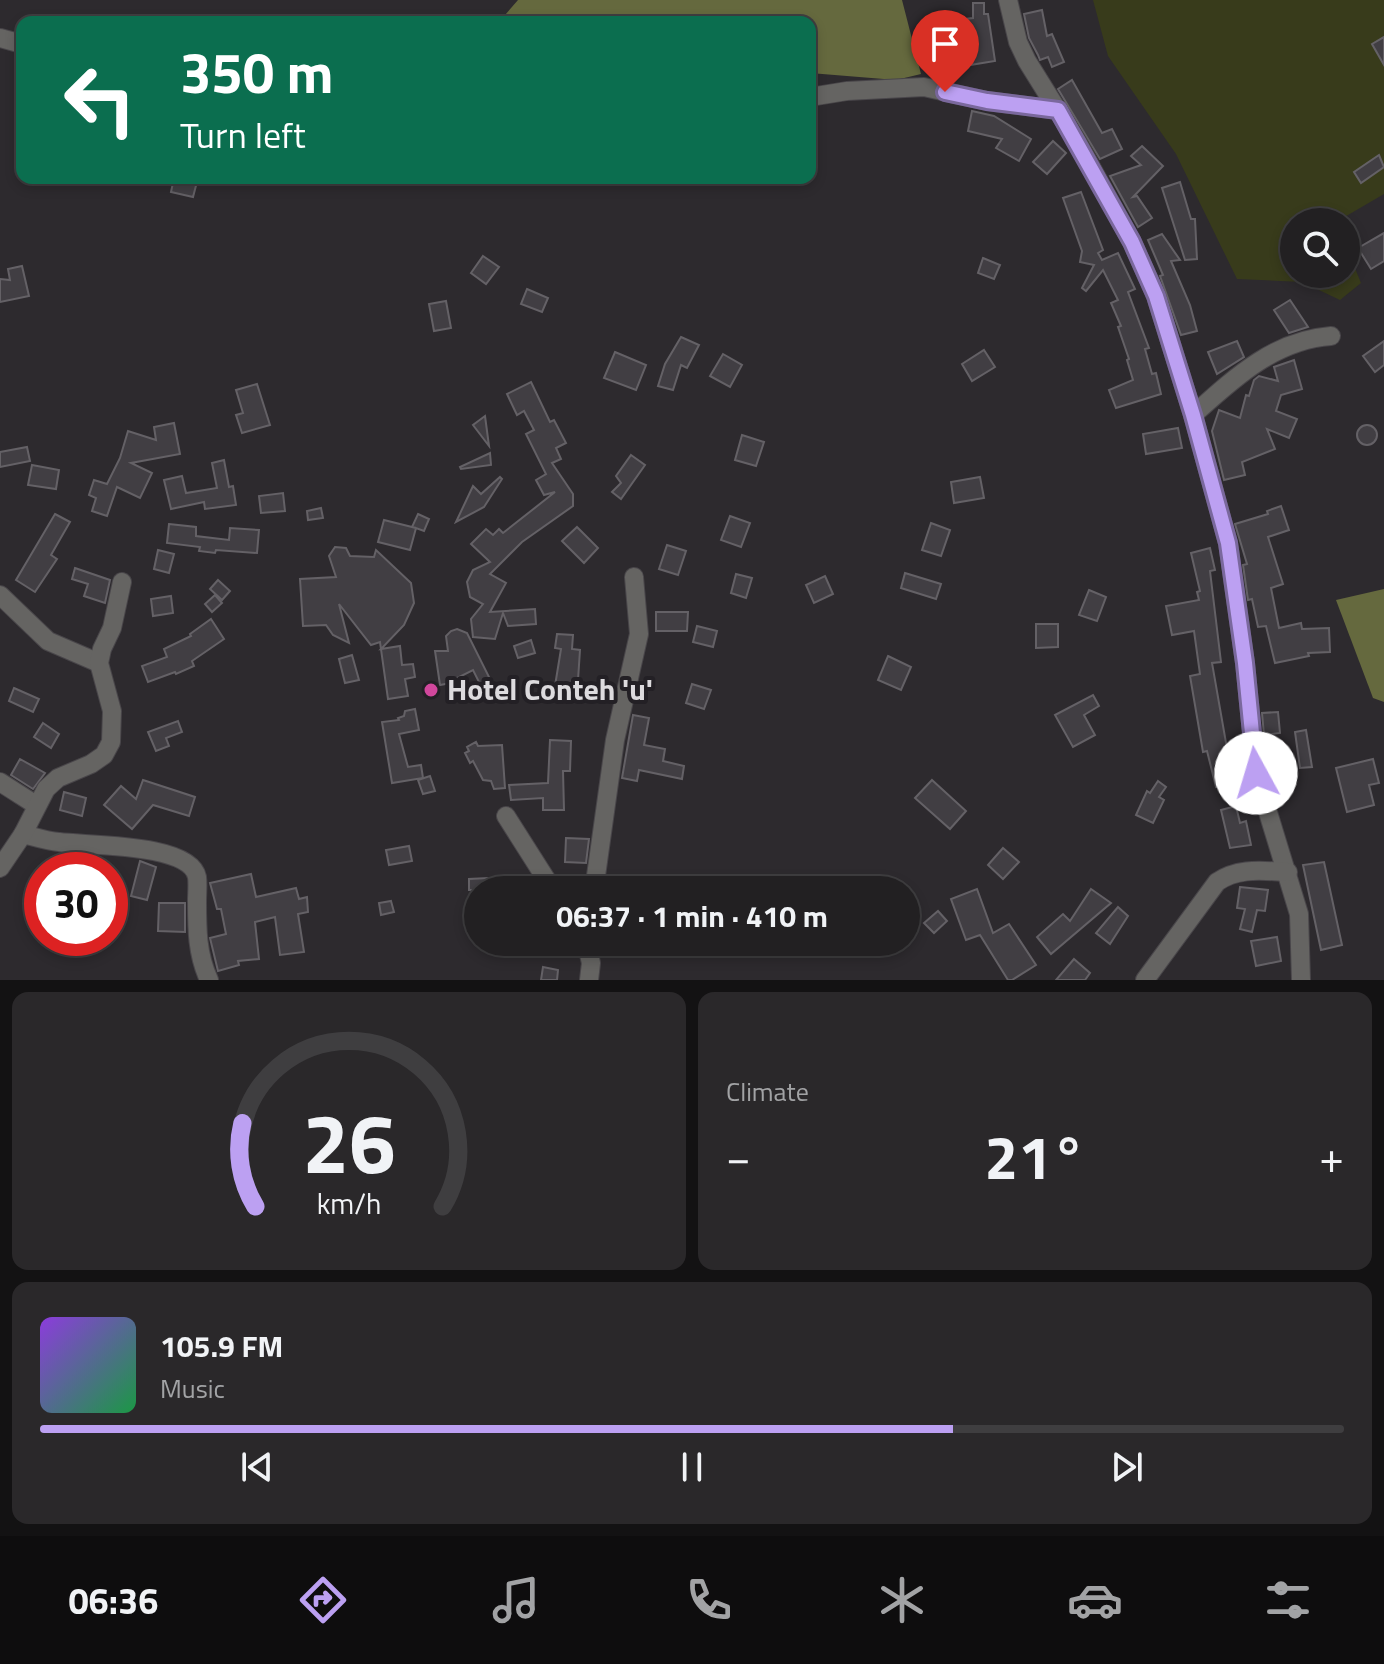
<!DOCTYPE html>
<meta charset="utf-8">
<style>
:root{--surface:#222022;--page:#2a282a;--text:#f1f3f6;--muted:#a2a3a5;--line:#3f3e40;--accent:#bca0f2}
body{margin:0;font-family:"Titillium Web",sans-serif;background:var(--page);color:var(--text);height:100vh;display:flex;flex-direction:column;font-size:30px;white-space:nowrap}
*{box-sizing:border-box;margin:0}
p{font-size:26px;color:var(--muted)}
.icon{flex:none;width:44px;height:44px;fill:none;stroke:currentColor;stroke-width:2;stroke-linecap:round;stroke-linejoin:round}
.map{position:relative;height:980px;overflow:hidden}
.sheet{display:flex;flex-direction:column;gap:12px;padding:12px;background:#131213;flex:1}
.sheet>*{flex:none}
.hud{position:absolute;left:16px;top:16px;width:800px;height:168px;border-radius:16px;box-shadow:0 4px 12px #0003,0 0 0 2px var(--line);background:#0b6e4f;color:#fff;overflow:hidden}
.fabs{position:absolute;left:1280px;top:208px;display:grid;gap:16px}
.fabs a{display:grid;place-items:center;width:80px;height:80px;border-radius:50%;background:var(--surface);box-shadow:0 4px 12px #0003,0 0 0 2px var(--line);font-size:40px}
.speed{position:absolute;left:24px;top:852px;display:flex;gap:16px;font-size:40px;font-weight:700;text-align:center}
.speed>*{display:grid;place-content:center;width:104px;height:104px;border-radius:50%;background:var(--surface);box-shadow:0 4px 12px #0003,0 0 0 2px var(--line);line-height:1}
.speed .limit{border:12px solid #d22;background:#fff;color:#111}
.pin{position:absolute;display:grid;place-items:center;width:68px;height:68px;color:#fff;margin:-82px -34px;border-radius:50% 50% 50% 0;rotate:-45deg;box-shadow:0 0 8px #0007}
.pin .icon{rotate:45deg}
.me{position:absolute;width:88px;margin:-44px;rotate:354deg;stroke-linejoin:round;filter:drop-shadow(0 0 6px #0008)}
.turn{display:flex;align-items:center;gap:28px;height:168px;padding:0 32px;font-size:36px}
.turn .icon{width:104px;height:104px;stroke-width:2.5}
.turn b{display:block;font-size:56px;line-height:68px}
.big{font-size:60px;font-weight:700;line-height:1.1}
.sheet .tile{flex:1;display:flex;flex-direction:column;justify-content:center;gap:12px;min-width:0;padding:0 28px;border-radius:16px;background:var(--page)}
.sheet .dial{align-items:center;gap:0}
.dial svg{height:208px;overflow:visible;fill:none;stroke:var(--line);stroke-width:7;stroke-linecap:round;text-anchor:middle}
.dial text{fill:var(--text);stroke:none}
.song{display:flex;align-items:center;gap:24px}
.cover{width:96px;height:96px;border-radius:12px;background:linear-gradient(135deg,hsl(270 70% 55%),hsl(140 70% 35%))}
.played{height:8px;border-radius:4px;background:linear-gradient(90deg,var(--accent) 70%,var(--line) 70%)}
.keys{display:flex;justify-content:space-around;direction:ltr}
.heat{display:flex;justify-content:space-between;align-items:center;font-size:44px;direction:ltr}
.sheet .tiles{flex:1;display:grid;gap:12px;grid-template-columns:1fr 1fr}
.tile:last-child{grid-column:span 2}
.trip{position:absolute;left:464px;top:876px;width:456px;height:80px;border-radius:40px;background:var(--surface);box-shadow:0 4px 12px #0003,0 0 0 2px var(--line);font-weight:700;line-height:80px;text-align:center}
.tabs{display:flex;height:128px;justify-content:space-around;align-items:center;background:#0e0d0e;color:var(--muted)}
.tabs .icon{width:56px;height:56px}
.tabs .current{color:var(--accent)}
.tabs b{font-size:36px;color:var(--text)}
.map>svg:first-child{display:block}
.green{fill:#383b1b}
.forest{fill:#65693e}
.building{fill:#413e43;stroke:#646166;stroke-width:2}
.lines{fill:none;stroke-linecap:round;stroke-linejoin:round}
.minor-casing{stroke:#49464a;stroke-width:20}
.minor{stroke:#656462;stroke-width:18}
.route-casing{stroke:#7a689d;stroke-width:20}
.route{stroke:#bca0f2;stroke-width:14}
.hotel-dot{fill:#d1479c;stroke:#232025;stroke-width:3}
.labels{text-anchor:middle;stroke-width:8;stroke-linejoin:round;paint-order:stroke}
.poi-label{font-size:30px;font-weight:bold;fill:#dddbde;stroke:#232025;text-anchor:start}
</style>
<div class="map">
<svg width="1384" height="980" viewBox="0 0 1384 980">
<rect width="100%" height="100%" fill="#2d2a2e"/>
<path class="green" d="M1093,0h291v194l-48,28h-42v52h52v-28l15,37 -21,17 -38,-18 -65,-3 -61,-125 -68,-98z"/>
<g class="forest">
<path d="M518,0h384l19,74 -25,6 -86,-7v-51h-311z"/>
<path d="M1384,589v113l-11,-4 -37,-98z"/>
</g>
<g class="building">
<path d="M973,3h11v11h4l7,47 -25,4 -1,-8 -26,4 -2,-13 9,-1 -3,-26 26,-3z"/>
<path d="M1042,10l5,26 5,-2 12,28 -12,5 -4,-10 -8,3 -2,-5 -9,-17 -5,-24z"/>
<path d="M1384,37v28l-12,-21z"/>
<path d="M1072,80l30,53 10,-4 10,20 -22,10 -42,-70z"/>
<path d="M972,111l22,5 37,23 -12,22 -23,-13 6,-9 -34,-8z"/>
<path d="M1053,141l13,12 -19,21 -14,-12z"/>
<path d="M1142,146l21,20 -30,31 4,-1 15,22 -14,9 -28,-51 31,-11 -10,-9z"/>
<path d="M1379,155l5,12 -23,16 -7,-11z"/>
<path d="M174,178h24l-5,19 -22,-5z"/>
<path d="M1180,182l11,37h4l2,40 -12,1 -23,-72z"/>
<path d="M1081,192l22,58 -5,3 4,7 16,-7 17,36 -7,3 21,56 -4,1 7,25 4,-1 5,21 -45,14 -7,-18 24,-10 -6,-20 2,-1 -11,-32 3,-1 -10,-23 7,-3 -15,-30 -17,21 -4,-3 12,-23 -14,-3 2,-11 -19,-53z"/>
<path d="M1384,233v28l-13,8 -13,-21z"/>
<path d="M1162,234l18,26 -9,1 19,44 7,26 -16,4 -21,-59 3,-1 -15,-35z"/>
<path d="M483,256l16,11 -13,17 -15,-11z"/>
<path d="M983,258l17,7 -6,14 -16,-6z"/>
<path d="M22,266l7,30 -29,6v-23l10,1 -2,-11z"/>
<path d="M527,289l21,9 -6,14 -21,-8z"/>
<path d="M1290,300l18,27 -19,6 -15,-23z"/>
<path d="M446,301l5,27 -17,3 -5,-27z"/>
<path d="M681,337l18,8 -12,23 -6,-3 -8,25 -15,-4 7,-22z"/>
<path d="M1237,341l7,16 -27,17 -9,-22z"/>
<path d="M1384,341v24l-9,7 -12,-16z"/>
<path d="M984,350l11,17 -23,14 -10,-17z"/>
<path d="M615,352l31,13 -10,25 -32,-12z"/>
<path d="M723,354l19,11 -12,22 -20,-11z"/>
<path d="M1294,360l8,29 -21,6 -5,16 21,8 -8,19 -22,-9 8,20 -33,13 3,13 -21,5 -12,-49 7,-21 21,8 6,-23 3,1 5,-16 5,-4 19,5 -4,-14z"/>
<path d="M531,382l19,40 4,-2 12,23 -10,5 5,11 -9,4 21,31v12l-51,36 -32,32 16,9 -16,29 45,-3 1,15 -28,2 -5,-13 -8,26 -22,-2 -2,-18 12,-15 -13,-7 -3,-15 6,-12 17,-8 -19,-18 15,-15 7,6 6,-6 4,4 52,-41 -11,3 -8,-15 10,-6 -20,-40 8,-4 -10,-19 -7,4 -10,-21z"/>
<path d="M257,384l13,41 -28,8 -6,-18 7,-2 -7,-23z"/>
<path d="M485,416l4,30 -16,-21z"/>
<path d="M174,423l6,31 -49,9 21,10 -12,25 -23,-11 -10,29 -15,-5 4,-13 -7,-3 5,-15 13,4 13,-26 8,-27 28,9 -2,-13z"/>
<circle cx="1367" cy="435" r="10"/>
<path d="M1178,428l4,20 -36,6 -3,-20z"/>
<path d="M742,435l22,7 -8,24 -21,-6z"/>
<path d="M27,447l3,14 -30,6v-15z"/>
<path d="M490,453l1,12 -30,4 -1,-2z"/>
<path d="M631,455l14,10 -24,34 -9,-7 9,-9 -5,-7z"/>
<path d="M224,460l5,27 4,-1 3,19 -31,4 -1,-7 -33,7 -7,-29 18,-4 4,17 31,-5 -5,-25z"/>
<path d="M32,465l27,5 -3,19 -28,-4z"/>
<path d="M500,477l2,2 -18,28 -28,15 17,-36 8,8z"/>
<path d="M980,477l4,21 -30,5 -3,-21z"/>
<path d="M283,493l2,18 -24,2 -2,-17z"/>
<path d="M1281,506l8,24 -21,7 15,47 -12,4 8,40 22,-5 1,6 27,-1 1,24 -22,1 1,3 -34,7 -9,-37 -8,1 -6,-28 -4,1 -5,-35 4,-1 -12,-40 33,-10 -1,-3z"/>
<path d="M321,508l2,10 -15,2 -1,-9z"/>
<path d="M55,514l15,8 -19,33 6,4 -22,33 -19,-12z"/>
<path d="M418,514l11,5 -5,12 -8,-3 -6,22 -32,-8 6,-22 32,8 -4,-1z"/>
<path d="M730,516l20,7 -9,24 -20,-7z"/>
<path d="M931,523l19,7 -9,26 -19,-6z"/>
<path d="M169,524l27,3v9l33,4 1,-12 29,2 -2,23 -41,-3 -1,3 -16,-2 1,-4 -33,-4z"/>
<path d="M577,527l21,21 -14,15 -22,-22z"/>
<path d="M667,545l19,6 -8,24 -19,-6z"/>
<path d="M335,547l11,1 4,8 24,1 2,-7 35,33 3,20 -10,22 -23,24 19,-3 2,19 11,-1 2,13 -10,2 3,17 -20,3 -8,-57 -9,3 -32,-41 10,39 -16,-8 -7,-10 -23,1 -3,-47 36,-2 -7,-21z"/>
<path d="M1210,548l5,22 -5,1 11,91 -9,1 17,97 3,-1 6,23 -22,5 -9,-36 -4,1 -13,-76 10,-2 -6,-43 -22,4 -6,-29 33,-6 -2,-8 3,-1 -9,-38z"/>
<path d="M158,550l16,4 -5,19 -15,-4z"/>
<path d="M75,568l35,12 -5,23 -21,-7 4,-12 -16,-5z"/>
<path d="M905,573l36,11 -5,15 -35,-11z"/>
<path d="M736,574l16,4 -6,20 -15,-5z"/>
<path d="M825,576l8,18 -19,9 -8,-18z"/>
<path d="M218,580l12,11 -8,9 -12,-11z"/>
<path d="M1089,590l17,7 -9,24 -18,-6z"/>
<path d="M215,595l7,8 -10,9 -7,-8z"/>
<path d="M171,596l2,17 -20,3 -2,-17z"/>
<path d="M656,612h32l-1,19h-31z"/>
<path d="M211,619l13,20 -32,22 2,5 -18,8 -1,-2 -27,10 -6,-16 25,-9 -3,-8 27,-13 -1,-2z"/>
<path d="M1036,624h22v23l-22,1z"/>
<path d="M697,626l20,5 -4,16 -20,-5z"/>
<path d="M457,629l10,4 29,58 -10,5 -13,-26 -18,9 1,3 -16,3 -5,-34h13l-2,-15 5,-5z"/>
<path d="M557,634l16,1 -1,14 8,1 -3,45 -23,-3 7,-43 -6,-1z"/>
<path d="M531,640l4,13 -17,5 -4,-12z"/>
<path d="M352,655l7,25 -14,3 -6,-24z"/>
<path d="M888,656l23,11 -10,23 -23,-10z"/>
<path d="M692,684l19,6 -7,19 -18,-6z"/>
<path d="M14,688l25,11 -6,13 -24,-11z"/>
<path d="M1093,695l6,11 -15,9 11,20 -22,12 -18,-32z"/>
<path d="M415,709l4,21 -20,4 9,33 13,-2 2,13 -31,5 -10,-61 17,-2 -1,-2 6,-2 1,-5z"/>
<path d="M1278,712l2,21 -16,2 -2,-22z"/>
<path d="M633,715l16,3 -5,27 21,4 -2,12 21,5 -2,13 -43,-9 -2,11 -15,-3z"/>
<path d="M178,721l4,11 -16,6 3,8 -13,5 -8,-19z"/>
<path d="M43,723l16,11 -8,14 -17,-11z"/>
<path d="M1306,730l6,37 -12,1 -5,-36z"/>
<path d="M550,740l21,1 -1,30h-7l1,39h-21v-12l-32,2 -2,-15 39,-2z"/>
<path d="M476,742l2,4 24,-1 3,43 -11,1 -3,-8 -8,-1 -10,-19 -3,2 -5,-10 4,-2 -2,-4z"/>
<path d="M20,759l25,14 -12,16 -22,-14z"/>
<path d="M1373,759l6,24 -10,2 5,20 -27,7 -11,-44z"/>
<path d="M430,776l5,15 -12,3 -5,-14z"/>
<path d="M143,780l52,17 -6,19 -36,-11 -21,24 -28,-24 17,-19 15,13z"/>
<path d="M932,780l34,31 -16,18 -35,-31z"/>
<path d="M1158,781l8,6 -7,10 5,3 -11,23 -17,-8 11,-24 3,2z"/>
<path d="M64,792l22,6 -4,18 -22,-6z"/>
<path d="M1236,806l4,17 6,-2 5,24 -21,3 -9,-38z"/>
<path d="M566,838l23,1 -3,24 -21,-1z"/>
<path d="M409,846l3,15 -23,4 -3,-15z"/>
<path d="M1003,848l16,14 -16,17 -15,-14z"/>
<path d="M140,861l16,6 -9,33 -16,-4z"/>
<path d="M1324,862l18,83 -21,5 -18,-85z"/>
<path d="M251,874l5,23 40,-9 3,11 8,-2 1,15 -10,2 6,38 -24,3 -5,-38 -20,5 4,37 -21,2 1,4 -21,6 -8,-33 16,-4 -5,-25h-4l-7,-26z"/>
<path d="M488,878l1,12h-20v-11z"/>
<path d="M1240,887l28,3 -3,21 -8,-1 -5,22 -12,-3 5,-20 -8,-1z"/>
<path d="M977,889l16,44 16,-9 27,41 -24,15h-4l-28,-45 -14,5 -15,-41z"/>
<path d="M1091,889l20,14 -60,51 -14,-17 26,-23 7,7z"/>
<path d="M391,901l3,11 -13,3 -2,-12z"/>
<path d="M159,903h26v29l-27,-1z"/>
<path d="M1118,907l10,9 -18,28 -14,-11z"/>
<path d="M938,911l9,10 -13,12 -10,-10z"/>
<path d="M1277,937l4,24 -25,5 -5,-25z"/>
<path d="M1074,959l16,14 -5,7h-29z"/>
<path d="M543,967l15,3 -1,10h-16z"/>
</g>
<g class="lines">
<g class="minor-casing">
<g id="minor">
<path d="M1008,0l10,42 9,19 51,82 54,99 24,54 37,119 35,128 17,120 11,110 43,141 2,66"/>
<path d="M0,38l22,6"/>
<path d="M810,97l37,-6 77,-4 63,14 71,9"/>
<path d="M1193,415c40,-36 81,-75 138,-79"/>
<path d="M0,595l48,46 51,22"/>
<path d="M0,782l36,23"/>
<path d="M506,816l47,74"/>
<path d="M23,834c12,3 24,7 36,8 29,4 131,1 138,35 1,7 0,17 0,24 0,28 0,53 12,79"/>
<path d="M0,868l23,-34 23,-45 12,-11 33,-14 13,-9 7,-13 1,-31 -13,-48 3,-14 10,-21 10,-46"/>
<path d="M594,890l21,-150 24,-106 -5,-57"/>
<path d="M586,942l5,21 -2,17"/>
<path d="M1145,980l72,-98c22,-15 46,-11 71,-10"/>
</g>
</g>
<use href="#minor" class="minor"/>
</g>
<g class="lines">
<g class="route-casing">
<path id="route" d="M945,92l42,9 71,9 74,132 24,54 37,119 35,128 17,120 11,110"/>
</g>
<use href="#route" class="route"/>
</g>
<circle class="hotel-dot" cx="431" cy="690" r="8"/>
<g class="labels">
<g class="poi-label">
<text x="447" y="700">Hotel Conteh 'u'</text>
</g>
</g>
</svg>
<div class="fabs">
<a><svg class="icon" aria-label="search" viewBox="0 0 24 24"><circle cx="10" cy="10" r="6"/><path d="M15 15l6 6"/></svg></a>
</div>
<div class="speed"><div class="limit">30</div></div>
<div class="pin" style="left:945px;top:92px;background:#d93025"><svg class="icon" aria-label="arrive" viewBox="0 0 24 24"><path d="M6 21V4h12l-3 4 3 4H6"/></svg></div>
<svg class="me" style="left:1256px;top:773px" viewBox="-20 -20 40 40"><circle r="19" fill="#fff"/><path d="M0-13L10 11 0 6-10 11z" fill="#bca0f2"/></svg>
<div class="trip">06:37 · 1 min · 410 m</div>
<div class="hud">
<div class="turn"><svg class="icon" aria-label="left" viewBox="0 0 24 24"><path d="M17 20v-9H6M10 6l-5 5 5 5"/></svg><div><b>350 m</b>Turn left</div></div>
</div>
</div>
<section class="sheet">
<div class="tiles">
<div class="tile dial"><svg viewBox="0 0 100 80">
<path d="M14 69A42 42 0 1 1 86 69"/>
<path d="M14 69A42 42 0 0 1 9 37" stroke="#bca0f2"/>
<text x="50" y="56" font-size="32" font-weight="700">26</text>
<text x="50" y="72" font-size="11">km/h</text>
</svg></div>
<div class="tile"><p>Climate</p>
<div class="heat"><a>−</a><b class="big">21°</b><a>+</a></div>
</div>
<div class="tile">
<div class="song"><i class="cover"></i><div><b>105.9 FM</b><p>Music</p></div></div>
<div class="played"></div>
<div class="keys"><svg class="icon" aria-label="previous" viewBox="0 0 24 24"><path d="M18 5L8 12l10 7zM5 5v14"/></svg><svg class="icon" aria-label="pause" viewBox="0 0 24 24"><path d="M8 5v14M16 5v14"/></svg><svg class="icon" aria-label="next" viewBox="0 0 24 24"><path d="M6 5l10 7-10 7zM19 5v14"/></svg></div>
</div>
</div>
</section>
<nav class="tabs">
<b>06:36</b>
<svg class="icon current" aria-label="directions" viewBox="0 0 24 24"><path d="M12 3l9 9-9 9-9-9zM9 14v-3h6M13 9l2 2-2 2"/></svg>
<svg class="icon" aria-label="music" viewBox="0 0 24 24"><path d="M9 18V5l10-2v13"/><circle cx="6" cy="18" r="3"/><circle cx="16" cy="16" r="3"/></svg>
<svg class="icon" aria-label="phone" viewBox="0 0 24 24"><path d="M5 4h4l2 5-3 2q2 4 5 5l2-3 5 2v4C11 20 4 13 5 4z"/></svg>
<svg class="icon" aria-label="climate" viewBox="0 0 24 24"><path d="M12 3v18M4 7l16 10M4 17L20 7"/></svg>
<svg class="icon" aria-label="car" viewBox="0 0 24 24"><path d="M5 17H2v-5l4-1 3-4h7l3 4 3 1v5h-3M9 17h6M6 11h13"/><circle cx="7" cy="17" r="2"/><circle cx="17" cy="17" r="2"/></svg>
<svg class="icon" aria-label="filters" viewBox="0 0 24 24"><path d="M4 7h16M4 17h16"/><circle cx="9" cy="7" r="2"/><circle cx="15" cy="17" r="2"/></svg>
</nav>
